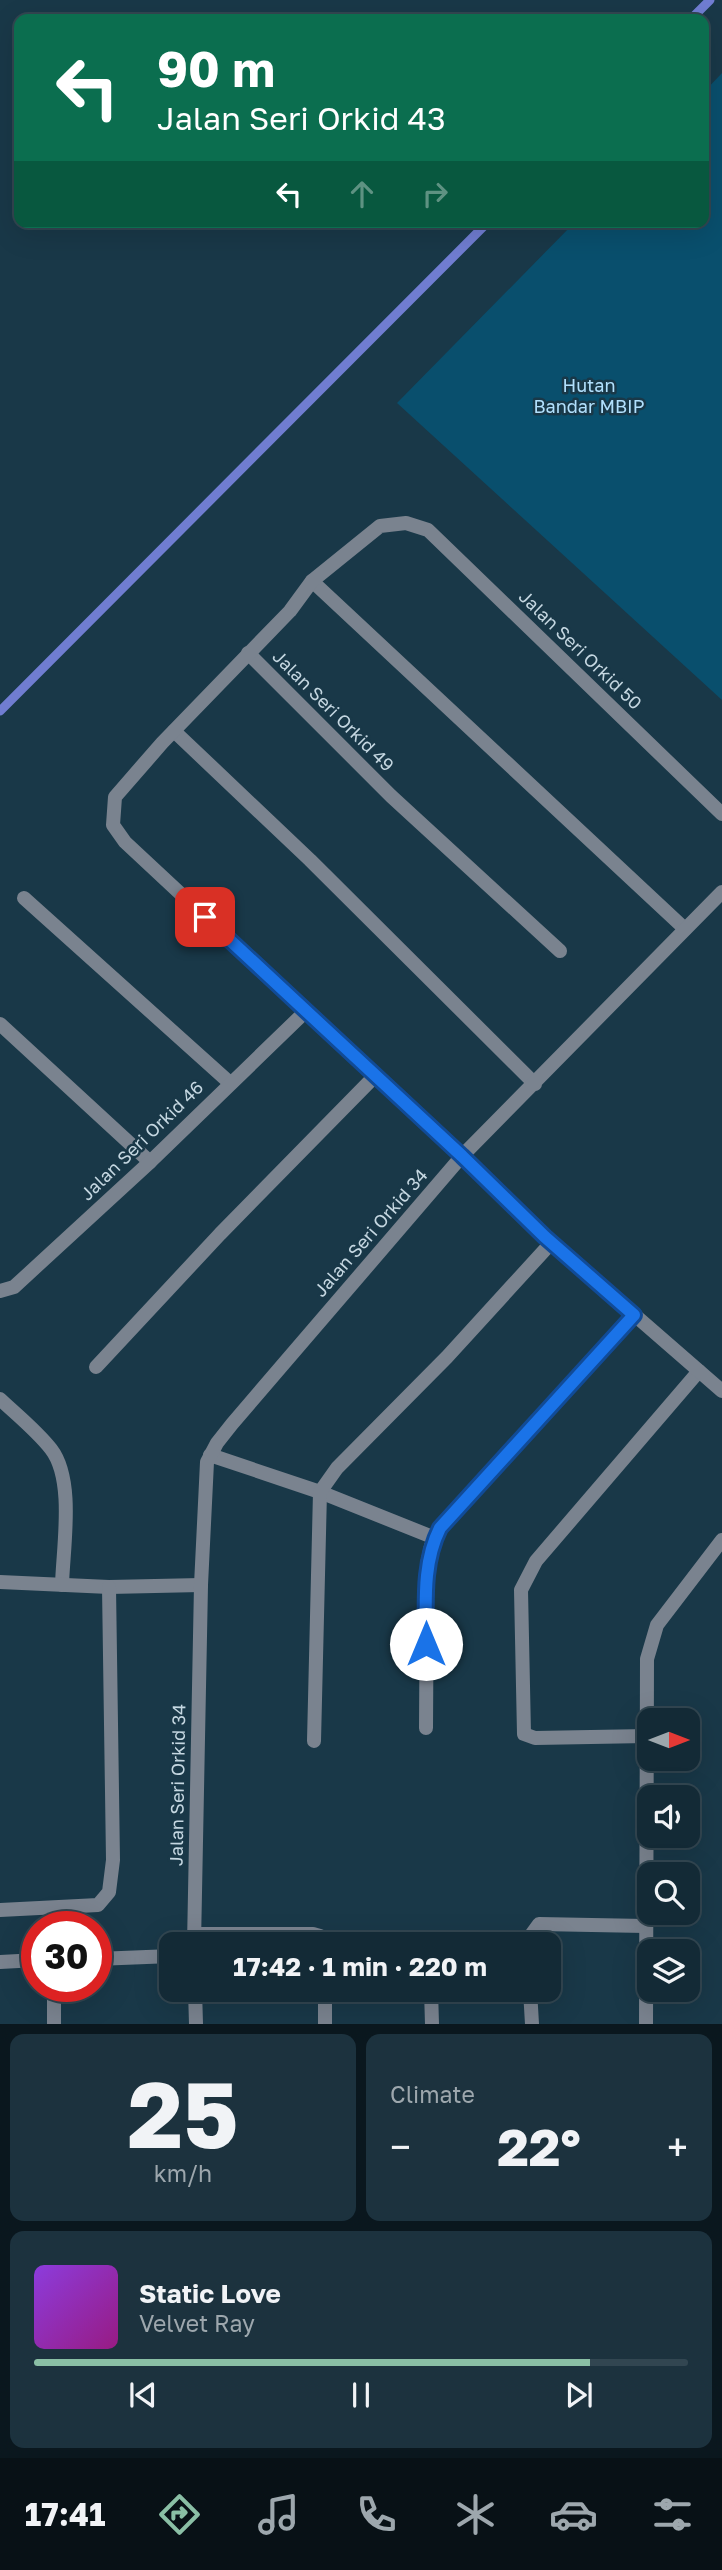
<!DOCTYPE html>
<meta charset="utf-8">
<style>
:root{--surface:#132a36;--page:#1c323e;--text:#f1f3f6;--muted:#9da7ad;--line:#324651;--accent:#8abfa5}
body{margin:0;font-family:"Golos Text",sans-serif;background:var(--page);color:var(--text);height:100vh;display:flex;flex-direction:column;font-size:26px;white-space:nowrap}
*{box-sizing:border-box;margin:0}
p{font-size:23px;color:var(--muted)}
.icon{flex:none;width:38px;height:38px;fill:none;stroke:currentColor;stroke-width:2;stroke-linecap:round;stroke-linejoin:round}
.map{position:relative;height:2024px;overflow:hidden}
.side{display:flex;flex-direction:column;gap:10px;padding:10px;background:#0a171e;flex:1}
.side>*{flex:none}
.top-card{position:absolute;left:14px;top:14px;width:695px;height:214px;border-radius:14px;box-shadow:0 7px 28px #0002,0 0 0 2px var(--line);background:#0b6e4f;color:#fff;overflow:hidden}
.needle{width:46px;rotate:90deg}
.tools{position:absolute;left:637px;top:1708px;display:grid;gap:14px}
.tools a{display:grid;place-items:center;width:63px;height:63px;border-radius:14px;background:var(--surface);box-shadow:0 7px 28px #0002,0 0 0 2px var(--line);font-size:35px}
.speed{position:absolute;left:21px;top:1911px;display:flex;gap:14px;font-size:35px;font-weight:700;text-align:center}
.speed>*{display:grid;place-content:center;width:91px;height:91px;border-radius:50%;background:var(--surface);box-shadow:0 7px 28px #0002,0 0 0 2px var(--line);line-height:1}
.speed .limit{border:10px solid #d22;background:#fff;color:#111}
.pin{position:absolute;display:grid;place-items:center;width:60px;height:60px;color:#fff;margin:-30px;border-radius:14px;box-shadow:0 4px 10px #0006}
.me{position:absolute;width:77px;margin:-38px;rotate:0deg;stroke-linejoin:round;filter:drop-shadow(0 0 5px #0008)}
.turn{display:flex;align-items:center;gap:24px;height:147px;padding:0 28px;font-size:32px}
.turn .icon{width:91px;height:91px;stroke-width:2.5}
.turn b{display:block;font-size:49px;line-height:60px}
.lanes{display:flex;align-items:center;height:66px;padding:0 28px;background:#0003;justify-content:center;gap:35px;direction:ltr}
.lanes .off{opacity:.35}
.big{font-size:52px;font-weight:700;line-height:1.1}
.side .widget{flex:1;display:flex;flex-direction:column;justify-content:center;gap:10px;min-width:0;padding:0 24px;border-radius:14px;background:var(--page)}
.side .dial{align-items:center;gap:0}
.dial b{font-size:91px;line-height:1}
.song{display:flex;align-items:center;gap:21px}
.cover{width:84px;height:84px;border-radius:10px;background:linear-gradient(135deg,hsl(270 70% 55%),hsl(310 70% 35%))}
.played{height:7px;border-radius:4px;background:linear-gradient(90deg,var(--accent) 85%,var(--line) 85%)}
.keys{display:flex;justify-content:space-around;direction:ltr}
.heat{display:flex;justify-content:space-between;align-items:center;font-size:38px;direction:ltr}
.side .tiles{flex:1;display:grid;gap:10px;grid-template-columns:1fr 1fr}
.widget:last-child{grid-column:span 2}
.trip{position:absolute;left:159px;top:1932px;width:402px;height:70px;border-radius:14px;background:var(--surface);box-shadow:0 7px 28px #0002,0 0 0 2px var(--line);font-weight:700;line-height:70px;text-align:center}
.menu{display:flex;height:112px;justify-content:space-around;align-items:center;background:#081116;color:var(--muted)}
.menu .icon{width:49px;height:49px}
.menu .selected{color:var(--accent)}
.menu b{font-size:32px;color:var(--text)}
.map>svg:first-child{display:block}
.green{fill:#094f6d}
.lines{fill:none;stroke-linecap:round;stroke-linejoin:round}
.stream{stroke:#707dd1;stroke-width:9}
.lane{stroke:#7a838f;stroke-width:14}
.street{stroke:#7a838f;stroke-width:14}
.route-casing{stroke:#114b97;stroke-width:18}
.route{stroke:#1a73e8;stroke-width:12}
.labels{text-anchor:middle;stroke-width:5;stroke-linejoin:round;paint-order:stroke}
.park-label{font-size:18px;fill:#b1e0fd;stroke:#193848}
.street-label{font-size:18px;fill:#c5d7e1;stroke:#193848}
</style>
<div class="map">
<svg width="722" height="2024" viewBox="0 0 722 2024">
<rect width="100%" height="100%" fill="#193848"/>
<path class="green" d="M722,73v627l-325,-297 178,-181h129v-130z"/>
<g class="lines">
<g class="stream">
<path d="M691,19l19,-19"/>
<path d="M0,711l488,-489"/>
</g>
<g class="lane">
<path d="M312,581l373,348"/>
<path d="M174,731l136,129 225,224"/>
<path d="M24,898l206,185"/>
<path d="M96,1367l124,-133 155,-158"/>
<path d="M210,1455l110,37 115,46"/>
<path d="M647,1736l-112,2 -11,-4 -3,-144 15,-29 163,-190"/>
<path d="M314,1741l6,-249 17,-24 110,-111 105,-115"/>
<path d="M194,1934h119l7,2 7,8"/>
<path d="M529,1944l2,-9 8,-11 106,2"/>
<path d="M530,1990l2,34"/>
<path d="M54,2024v-38"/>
<path d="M325,2024v-34"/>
</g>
<g class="street">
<path d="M248,653l143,143 169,155"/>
<path d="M722,814l-294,-284 -22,-7 -26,3 -68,55 -22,30 -128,132 -47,54 -2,28 12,17 337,314 83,81 177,154"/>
<path d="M0,1024l150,138"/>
<path d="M0,1291l14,-4 136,-125 156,-151"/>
<path d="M0,1399c17,16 37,32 51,50 24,31 12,98 11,136"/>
<path d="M0,1582l109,5 92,-2"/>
<path d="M426,1728l1,-164 4,-18 9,-19 194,-212"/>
<path d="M0,1910l98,-5 11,-13 4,-32 -4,-273"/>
<path d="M194,1944l7,-359 6,-123 10,-19 15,-19 230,-268 260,-264"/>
<path d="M96,1959l76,-3"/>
<path d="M0,1962l37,-2"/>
<path d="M195,1990l1,34"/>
<path d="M431,1990l1,34"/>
<path d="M646,2024l1,-365 10,-34 65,-85"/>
</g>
</g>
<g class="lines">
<g class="route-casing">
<path id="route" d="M205,917l257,239 83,81 89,78 -194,213c-18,36 -14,76 -14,116"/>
</g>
<use href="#route" class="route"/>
</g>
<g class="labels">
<g class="park-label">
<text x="589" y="392">Hutan<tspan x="589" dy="21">Bandar MBIP</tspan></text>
</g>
<g class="street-label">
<text transform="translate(580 650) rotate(44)" y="6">Jalan Seri Orkid 50</text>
<text transform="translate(333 711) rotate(45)" y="6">Jalan Seri Orkid 49</text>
<text transform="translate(142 1141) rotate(-44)" y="6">Jalan Seri Orkid 46</text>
<text transform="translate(371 1233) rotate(-49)" y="6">Jalan Seri Orkid 34</text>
<text transform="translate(178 1785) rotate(-89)" y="6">Jalan Seri Orkid 34</text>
</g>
</g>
</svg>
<div class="tools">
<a><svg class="needle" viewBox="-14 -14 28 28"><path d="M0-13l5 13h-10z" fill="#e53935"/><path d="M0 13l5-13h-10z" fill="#9da7ad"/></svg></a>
<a><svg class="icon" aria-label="sound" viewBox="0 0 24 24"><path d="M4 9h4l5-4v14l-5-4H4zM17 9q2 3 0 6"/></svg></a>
<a><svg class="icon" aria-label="search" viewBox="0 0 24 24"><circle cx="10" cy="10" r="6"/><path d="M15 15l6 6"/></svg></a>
<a><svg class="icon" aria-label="layers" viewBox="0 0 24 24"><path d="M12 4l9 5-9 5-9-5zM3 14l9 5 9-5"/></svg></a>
</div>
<div class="speed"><div class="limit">30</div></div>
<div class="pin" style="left:205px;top:917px;background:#d93025"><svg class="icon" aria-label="arrive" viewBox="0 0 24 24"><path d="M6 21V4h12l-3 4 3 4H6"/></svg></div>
<svg class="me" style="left:426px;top:1644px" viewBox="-20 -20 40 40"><circle r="19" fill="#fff"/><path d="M0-13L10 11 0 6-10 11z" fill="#1a73e8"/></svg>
<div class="trip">17:42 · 1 min · 220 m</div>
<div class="top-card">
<div class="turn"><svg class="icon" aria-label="left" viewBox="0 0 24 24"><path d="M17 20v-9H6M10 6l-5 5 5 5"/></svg><div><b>90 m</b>Jalan Seri Orkid 43</div></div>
<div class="lanes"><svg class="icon" aria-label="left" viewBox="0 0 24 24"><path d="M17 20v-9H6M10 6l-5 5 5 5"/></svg><svg class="icon off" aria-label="ahead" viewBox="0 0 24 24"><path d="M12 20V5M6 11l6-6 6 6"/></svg><svg class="icon off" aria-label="right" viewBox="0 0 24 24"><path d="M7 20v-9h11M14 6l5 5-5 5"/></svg></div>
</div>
</div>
<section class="side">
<div class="tiles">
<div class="widget dial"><b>25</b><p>km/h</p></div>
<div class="widget"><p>Climate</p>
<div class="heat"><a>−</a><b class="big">22°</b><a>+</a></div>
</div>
<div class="widget">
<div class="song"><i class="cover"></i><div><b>Static Love</b><p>Velvet Ray</p></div></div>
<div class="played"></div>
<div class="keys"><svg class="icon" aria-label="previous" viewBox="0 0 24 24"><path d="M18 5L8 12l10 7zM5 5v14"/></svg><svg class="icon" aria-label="pause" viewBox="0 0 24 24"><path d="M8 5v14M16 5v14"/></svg><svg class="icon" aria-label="next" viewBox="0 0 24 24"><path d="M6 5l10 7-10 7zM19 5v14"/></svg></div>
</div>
</div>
</section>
<nav class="menu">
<b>17:41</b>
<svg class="icon selected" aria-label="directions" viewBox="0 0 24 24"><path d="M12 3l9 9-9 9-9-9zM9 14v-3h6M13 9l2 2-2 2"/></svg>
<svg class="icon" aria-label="music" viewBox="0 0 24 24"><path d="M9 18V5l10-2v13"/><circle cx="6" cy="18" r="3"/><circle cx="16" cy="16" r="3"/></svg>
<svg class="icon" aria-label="phone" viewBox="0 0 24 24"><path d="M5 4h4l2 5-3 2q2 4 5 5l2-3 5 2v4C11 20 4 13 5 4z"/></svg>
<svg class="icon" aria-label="climate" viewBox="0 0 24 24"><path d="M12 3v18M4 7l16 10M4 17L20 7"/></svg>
<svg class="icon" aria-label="car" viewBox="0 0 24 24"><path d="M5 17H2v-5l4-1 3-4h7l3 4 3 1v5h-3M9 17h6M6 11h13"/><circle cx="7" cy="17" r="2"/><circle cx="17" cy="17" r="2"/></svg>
<svg class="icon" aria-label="filters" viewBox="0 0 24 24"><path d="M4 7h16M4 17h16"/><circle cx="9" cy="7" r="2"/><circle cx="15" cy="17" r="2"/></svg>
</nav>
